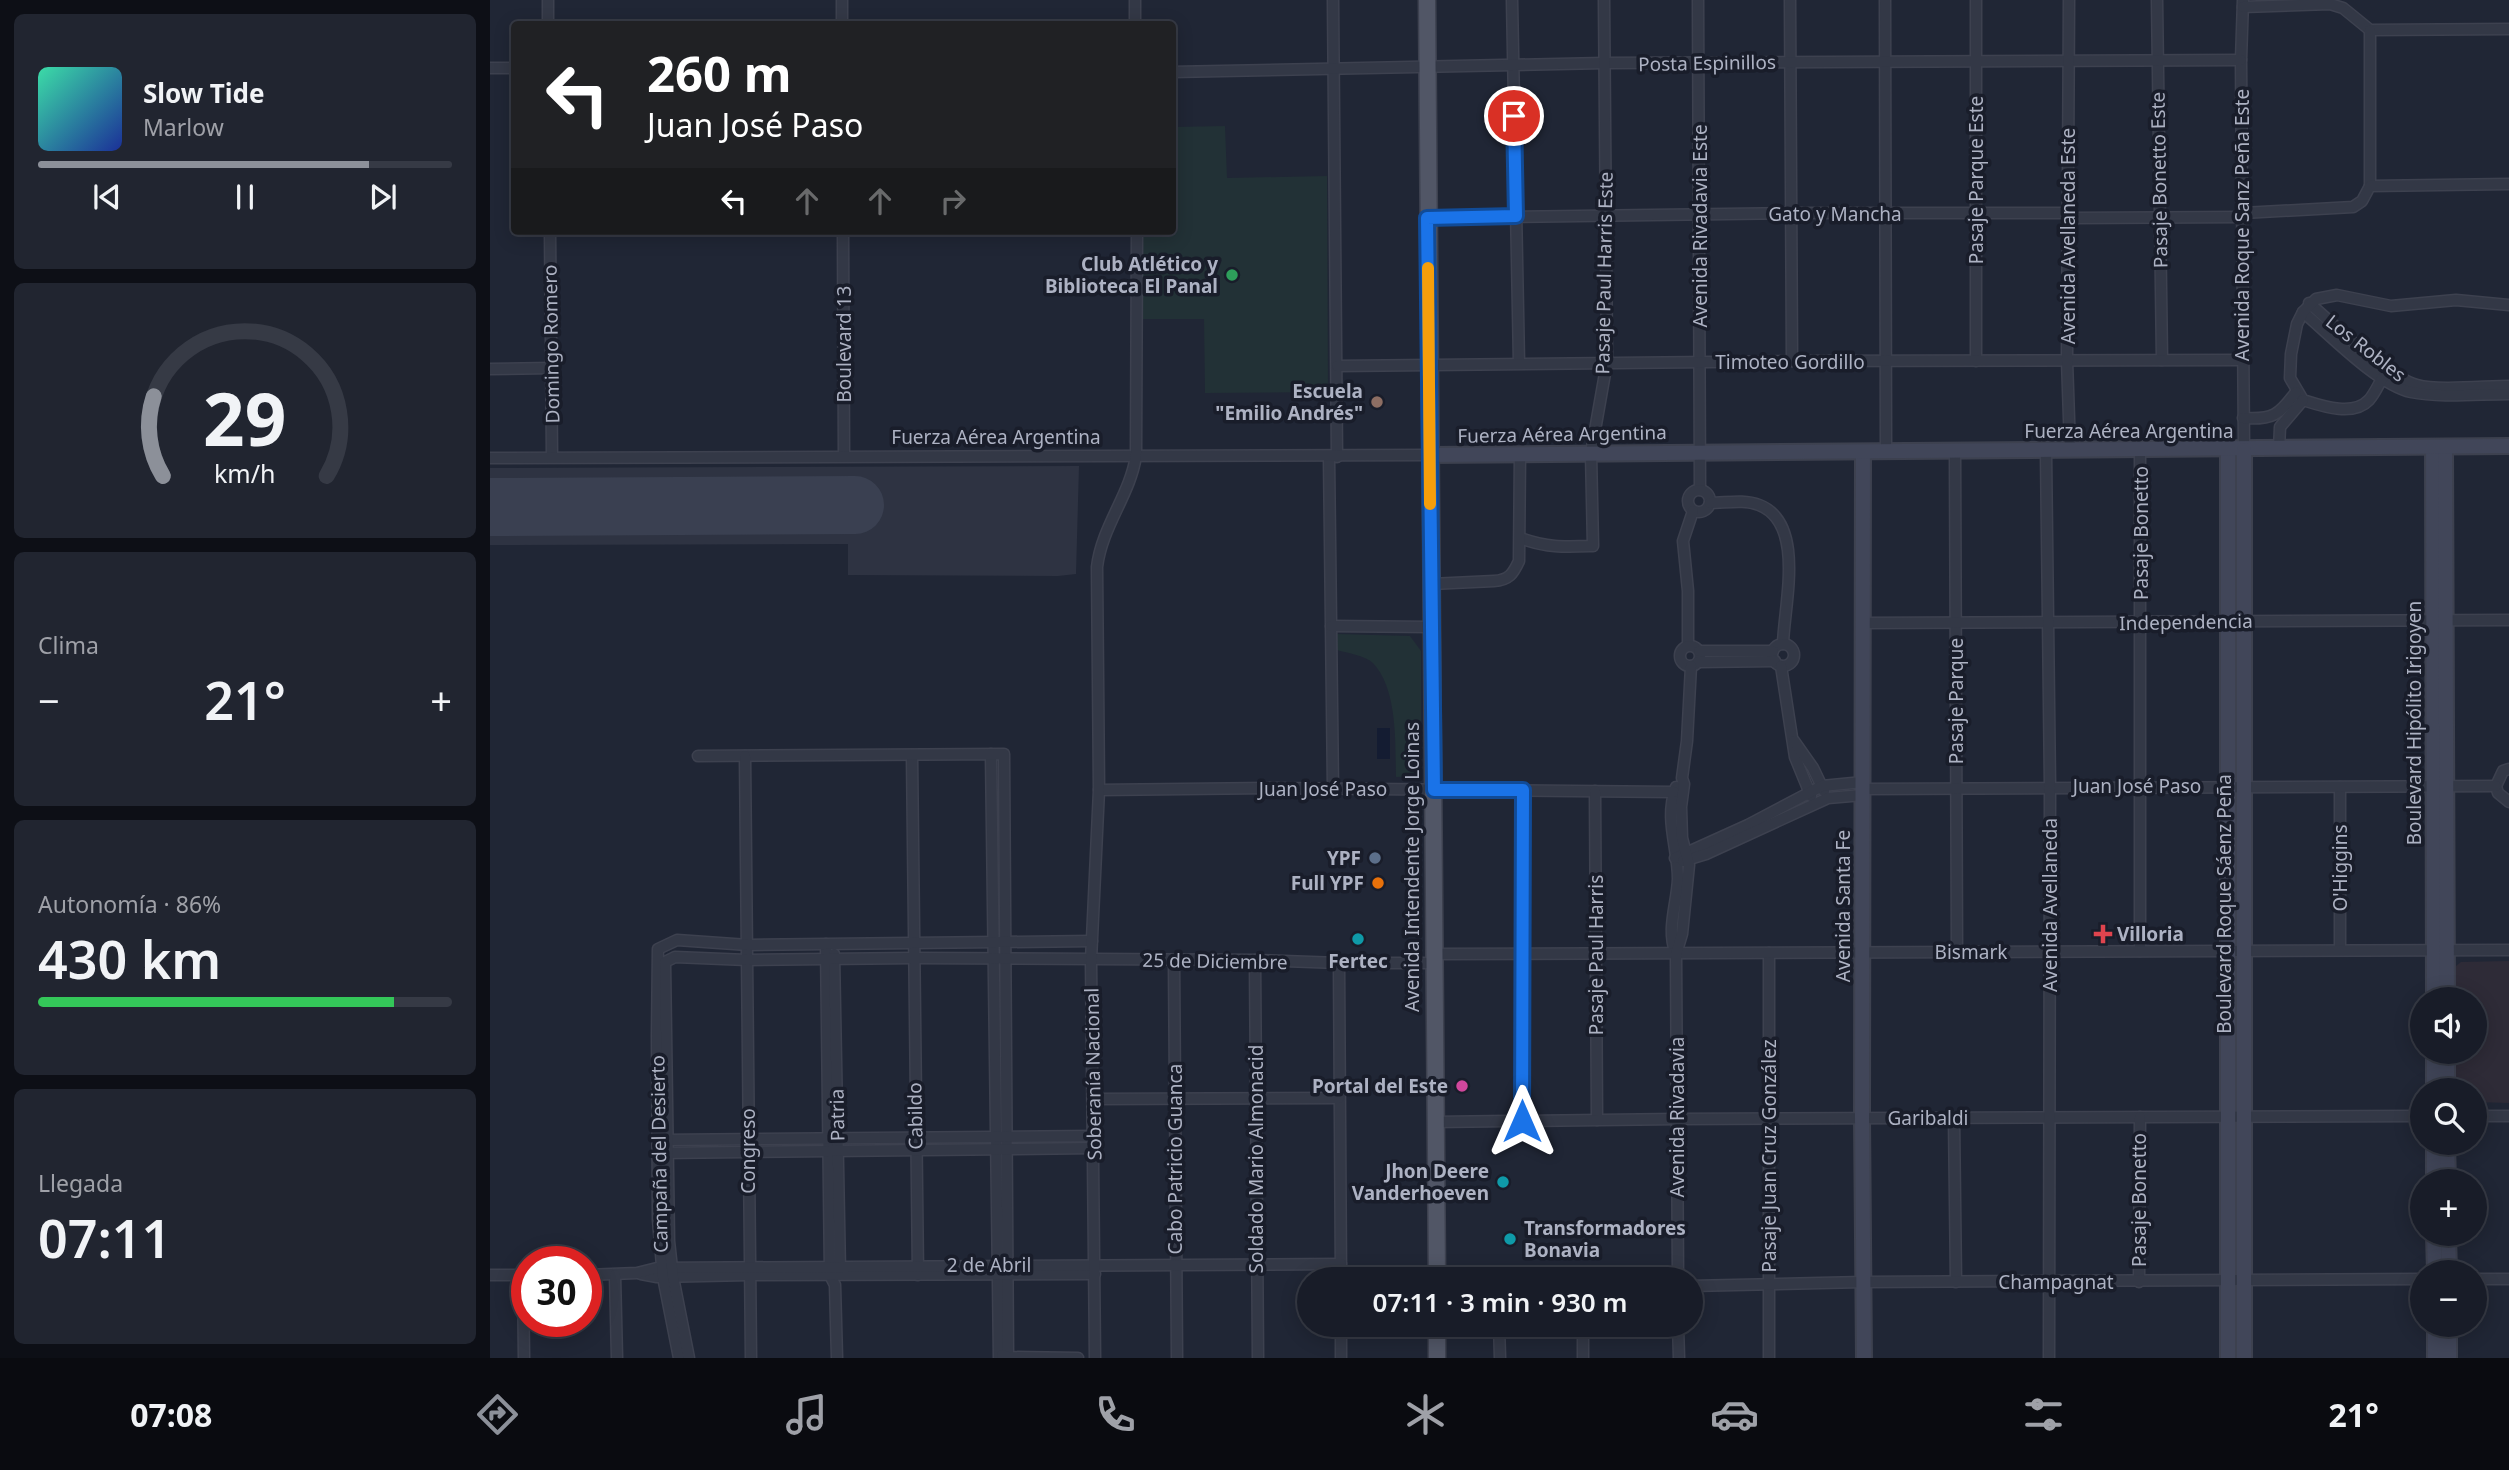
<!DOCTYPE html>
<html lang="es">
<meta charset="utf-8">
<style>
:root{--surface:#181c28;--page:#212530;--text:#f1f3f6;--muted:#9fa1a8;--line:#363a45;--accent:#8c9099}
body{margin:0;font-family:"Noto Sans",sans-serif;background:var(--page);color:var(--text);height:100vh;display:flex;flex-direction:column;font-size:26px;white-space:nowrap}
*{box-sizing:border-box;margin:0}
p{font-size:23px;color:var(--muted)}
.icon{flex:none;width:38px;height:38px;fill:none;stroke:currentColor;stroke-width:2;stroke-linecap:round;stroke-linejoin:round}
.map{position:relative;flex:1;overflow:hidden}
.drawer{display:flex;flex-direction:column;gap:14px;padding:14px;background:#0d0f16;width:490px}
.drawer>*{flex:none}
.top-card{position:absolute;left:21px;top:21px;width:665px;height:214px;border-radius:7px;box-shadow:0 4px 18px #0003,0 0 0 2px var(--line);background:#202124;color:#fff;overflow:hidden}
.buttons{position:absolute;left:1920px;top:987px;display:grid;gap:14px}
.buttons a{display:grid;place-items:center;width:77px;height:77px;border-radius:50%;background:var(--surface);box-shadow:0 4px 18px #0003,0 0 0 2px var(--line);font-size:35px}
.speed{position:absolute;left:21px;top:1246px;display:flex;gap:14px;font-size:35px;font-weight:700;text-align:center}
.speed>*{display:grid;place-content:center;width:91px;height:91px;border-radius:50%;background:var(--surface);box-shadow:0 4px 18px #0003,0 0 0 2px var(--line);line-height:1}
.speed .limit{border:10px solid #d22;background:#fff;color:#111}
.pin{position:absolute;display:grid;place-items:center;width:60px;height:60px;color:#fff;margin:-30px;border:4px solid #fff;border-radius:50%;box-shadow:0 2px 7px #0007}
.me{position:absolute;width:77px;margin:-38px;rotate:0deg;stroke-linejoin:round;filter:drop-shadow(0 0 5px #0008)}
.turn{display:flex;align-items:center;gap:24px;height:147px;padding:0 21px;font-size:32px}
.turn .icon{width:91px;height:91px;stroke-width:2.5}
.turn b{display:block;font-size:49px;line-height:60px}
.lanes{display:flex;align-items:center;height:66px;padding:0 21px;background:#0003;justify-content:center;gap:35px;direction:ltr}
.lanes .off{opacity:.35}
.big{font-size:52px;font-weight:600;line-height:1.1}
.drawer .tile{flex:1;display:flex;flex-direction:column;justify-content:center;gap:10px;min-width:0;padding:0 24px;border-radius:10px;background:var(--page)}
.drawer .dial{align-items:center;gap:0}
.dial svg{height:182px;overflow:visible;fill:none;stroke:var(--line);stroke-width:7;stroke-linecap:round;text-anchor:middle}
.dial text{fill:var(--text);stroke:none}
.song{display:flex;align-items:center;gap:21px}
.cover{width:84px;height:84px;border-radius:10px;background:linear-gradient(135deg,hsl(160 70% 55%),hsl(230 70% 35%))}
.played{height:7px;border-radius:4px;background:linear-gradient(90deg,var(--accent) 80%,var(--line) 80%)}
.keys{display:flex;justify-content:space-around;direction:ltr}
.heat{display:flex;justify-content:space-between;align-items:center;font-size:38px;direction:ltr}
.charge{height:10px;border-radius:5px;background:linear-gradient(90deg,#34c759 86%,var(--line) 0)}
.trip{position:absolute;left:807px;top:1267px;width:406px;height:70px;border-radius:35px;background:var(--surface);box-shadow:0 4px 18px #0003,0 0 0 2px var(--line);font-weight:600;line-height:70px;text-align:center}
.dock{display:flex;height:112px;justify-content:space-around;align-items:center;background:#0a0b10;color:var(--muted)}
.dock .icon{width:49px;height:49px}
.dock .current{color:var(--accent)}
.dock b{font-size:32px;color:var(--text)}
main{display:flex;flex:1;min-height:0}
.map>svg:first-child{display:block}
.medical{fill:#2e2b37}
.airport{fill:#2e3342}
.green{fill:#223136}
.water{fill:#141c32}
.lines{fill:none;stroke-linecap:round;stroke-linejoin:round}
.runway{stroke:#3a4051;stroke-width:58}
.street-casing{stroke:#3d414f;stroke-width:13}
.secondary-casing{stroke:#3d414f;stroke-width:18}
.primary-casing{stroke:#3d414f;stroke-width:19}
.street{stroke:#333846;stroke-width:10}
.secondary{stroke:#414659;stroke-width:14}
.primary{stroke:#515666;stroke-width:16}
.route-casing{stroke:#114b97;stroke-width:18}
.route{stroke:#1a73e8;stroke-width:12}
.slow{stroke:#f59e0b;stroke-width:12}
.leisure-dot{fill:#2e9e5b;stroke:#191d2a;stroke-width:2.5}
.education-dot{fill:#8d6e63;stroke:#191d2a;stroke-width:2.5}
.service-dot{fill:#5c6f8a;stroke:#191d2a;stroke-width:2.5}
.food-dot{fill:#e8710a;stroke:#191d2a;stroke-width:2.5}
.health-dot{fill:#e0444e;stroke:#191d2a;stroke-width:2.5}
.culture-dot{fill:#0f9aa8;stroke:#191d2a;stroke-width:2.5}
.hotel-dot{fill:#d1479c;stroke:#191d2a;stroke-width:2.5}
.labels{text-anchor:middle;stroke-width:7;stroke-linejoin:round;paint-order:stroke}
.street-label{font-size:19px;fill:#adb2c3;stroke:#191d2a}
.poi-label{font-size:19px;font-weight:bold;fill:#adb2c3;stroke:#191d2a;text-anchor:end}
</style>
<main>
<section class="drawer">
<div class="tile">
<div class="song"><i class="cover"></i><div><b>Slow Tide</b><p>Marlow</p></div></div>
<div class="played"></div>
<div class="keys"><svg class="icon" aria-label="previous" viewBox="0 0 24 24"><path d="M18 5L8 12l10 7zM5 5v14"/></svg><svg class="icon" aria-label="pause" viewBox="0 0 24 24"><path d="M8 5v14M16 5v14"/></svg><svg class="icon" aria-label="next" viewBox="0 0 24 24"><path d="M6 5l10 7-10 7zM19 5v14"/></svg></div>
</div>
<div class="tile dial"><svg viewBox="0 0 100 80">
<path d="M14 69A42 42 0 1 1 86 69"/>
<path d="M14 69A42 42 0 0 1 10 34" stroke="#8c9099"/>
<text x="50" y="56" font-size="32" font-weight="700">29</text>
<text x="50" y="72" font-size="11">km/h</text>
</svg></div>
<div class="tile"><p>Clima</p>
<div class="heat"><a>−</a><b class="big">21°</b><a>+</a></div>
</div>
<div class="tile"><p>Autonomía · 86%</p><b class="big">430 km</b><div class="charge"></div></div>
<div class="tile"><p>Llegada</p><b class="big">07:11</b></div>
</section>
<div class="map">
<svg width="2019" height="1358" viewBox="0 0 2019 1358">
<rect width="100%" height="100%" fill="#202635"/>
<path class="medical" d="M2019,961v142l-34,-1 -1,-12h-18v-38h18v-53h-18v-33l5,-4z"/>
<path class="airport" d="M589,466l-3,108 -18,2 -210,-1v-31l-358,1v-77z"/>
<g class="green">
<path d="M735,126l2,52 100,-2 1,216 -123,1 -1,-74h-67v-88h35l1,-104z"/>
<path d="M1743,463l5,1 2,894h-6z"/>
<path d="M847,634l73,2 11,15v125l-25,1c-1,-34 2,-87 -23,-114 -7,-7 -26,-10 -36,-13z"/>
</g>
<rect class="water" x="887" y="728" width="13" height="31"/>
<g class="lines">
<path class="runway" d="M0,507l365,-2"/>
<g class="street-casing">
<g id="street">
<path d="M58,0v24"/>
<path d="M352,0v24"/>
<path d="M843,0l4,457"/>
<path d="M1022,0l7,363"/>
<path d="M1208,0l2,490"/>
<path d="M1300,0l2,361"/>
<path d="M1395,0l1,453"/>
<path d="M1667,0l5,360"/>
<path d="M1753,0l-2,60 3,390"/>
<path d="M1753,7l87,-3 13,4 27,22 139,-1"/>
<path d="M645,24v-24"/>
<path d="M1880,30v156"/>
<path d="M0,68h24"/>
<path d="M682,72l432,-9 637,-3"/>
<path d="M1753,213l110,-6 9,-6 8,-15 139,-2"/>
<path d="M937,218l364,-5h277l5,5 169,-1"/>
<path d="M60,231l2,226"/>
<path d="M353,231l1,225"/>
<path d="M1819,303c26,22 77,74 108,82 21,6 68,1 92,1"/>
<path d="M1813,312c26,22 75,73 108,80 29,6 68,2 98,2"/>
<path d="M1486,361v-361"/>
<path d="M847,366l455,-5 450,-1"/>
<path d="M0,369l61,-1"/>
<path d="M1898,371c-8,8 -11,20 -19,29 -16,17 -47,6 -66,0l-13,-22 1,-24 6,-30 6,-12 13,-13 21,-4 54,11 65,-6 53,5"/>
<path d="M1753,418c30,2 36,-3 53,-26"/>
<path d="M1789,449l1,-22 23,-27"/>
<path d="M1465,451l2,501"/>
<path d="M839,457l4,332"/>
<path d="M0,458l940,-3"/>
<circle cx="1209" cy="501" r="11"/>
<path d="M1220,503c16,0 34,-4 49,2 47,18 25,100 24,139"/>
<path d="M1030,538c28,10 44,9 73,8l-2,-93 16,-91 -3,-362"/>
<path d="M941,584l63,-3c15,-1 19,-7 25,-20l1,-108"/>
<path d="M1373,623l646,-3"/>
<path d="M841,626l100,1"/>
<circle cx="1293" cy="655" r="11"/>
<path d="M1198,645v-54l-5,-50 10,-30"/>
<circle cx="1200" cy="656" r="10"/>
<path d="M1209,651h74"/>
<path d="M1208,662l77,-1"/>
<path d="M1291,666l14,91 16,39"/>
<path d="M1304,741l19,27 11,23"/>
<path d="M501,754l8,604"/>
<path d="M422,755l6,520"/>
<path d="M208,756l306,-2 4,604"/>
<path d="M255,756l6,602"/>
<path d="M2019,769l-6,2 -7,15 2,7 11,9"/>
<path d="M1186,787c-12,32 2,60 2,92 -1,25 -12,51 -2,75"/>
<path d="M1850,787v163"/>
<path d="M1373,789l633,-3"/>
<path d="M609,790l170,-2 405,4"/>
<path d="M1105,791l2,329"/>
<path d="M1185,858l73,-33 74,-39 41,-4"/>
<path d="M1193,861l23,-7 122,-56 35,-3"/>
<path d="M336,944l4,331 5,10 2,73"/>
<path d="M1650,951v-500"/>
<path d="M1279,953v405"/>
<path d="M344,954l6,318"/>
<path d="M944,954l1075,-4"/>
<path d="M684,960l3,398"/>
<path d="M765,960l3,398"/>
<path d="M849,963l2,316"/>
<path d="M604,1099l245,-1"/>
<path d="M1984,1116h35"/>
<path d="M1464,1118l2,164"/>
<path d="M1032,1121l1,-331"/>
<path d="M945,1122l242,-3 745,-3"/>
<path d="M174,1140l430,-4"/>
<path d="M172,1153l432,-5"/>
<path d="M151,1274l16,3 92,-2 346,-1"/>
<path d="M0,1275h37"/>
<path d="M33,1275l1,83"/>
<path d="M96,1275l51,-2 20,-5 684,-4"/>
<path d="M125,1275l2,83"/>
<path d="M1188,1279l-2,-325 6,-20 7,-69 -7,-27 -1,-31 3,-23 -2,-6 5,-37 4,-75"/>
<path d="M1984,1279h35"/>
<path d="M1649,1282l1,-165"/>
<path d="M1200,1286l173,-4 559,-3"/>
<path d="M1009,1325l1,33"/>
<path d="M1093,1325v33"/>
<path d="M1188,1325l1,33"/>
<path d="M512,1355l6,2 70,1"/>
<path d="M189,1358l-16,-81 -5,-57 -1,-184 1,-87 19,-9 71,5 344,-4"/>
<path d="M199,1358l-16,-81 -4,-36 -4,-279 10,-5 72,3 166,-2 342,2 84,3h95"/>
<path d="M605,1358l-4,-398 8,-170 -2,-223c5,-41 33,-72 39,-111l1,-225"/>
<path d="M851,1358v-33"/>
<path d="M1559,1358l1,-571 -4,-335 24,-4 -3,-88 2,-360"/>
</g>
</g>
<g class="secondary-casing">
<g id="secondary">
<path d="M1943,447l1,552"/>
<path d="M1955,447l2,552"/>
<path d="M1738,450v908"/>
<path d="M1373,453l-1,665 2,240"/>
<path d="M940,455l1079,-9"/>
<path d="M1957,1052v38"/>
<path d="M1944,1090v-38"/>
<path d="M1944,1143v38"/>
<path d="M1957,1143l1,38"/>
<path d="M1944,1234l1,38"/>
<path d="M1958,1234l1,38"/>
<path d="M1945,1325v33"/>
<path d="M1959,1325v33"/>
<path d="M1754,1358v-908"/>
</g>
</g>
<g class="primary-casing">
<g id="primary">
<path d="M937,0l10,1279"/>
<path d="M947,1325v33"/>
</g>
</g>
<use href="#street" class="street"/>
<use href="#secondary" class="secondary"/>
<use href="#primary" class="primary"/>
</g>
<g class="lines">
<g class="route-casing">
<path id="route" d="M1024,116l2,100 -89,2 7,572h89l-1,331"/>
</g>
<use href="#route" class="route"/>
<path class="slow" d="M938,268l2,236"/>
</g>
<circle class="leisure-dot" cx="742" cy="275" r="7"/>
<circle class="education-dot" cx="887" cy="402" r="7"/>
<circle class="service-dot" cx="885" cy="858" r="7"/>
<circle class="food-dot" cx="888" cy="883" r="7"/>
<path class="health-dot" d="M1609.5 923.5h7v7h7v7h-7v7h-7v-7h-7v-7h7z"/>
<g class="culture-dot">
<circle cx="868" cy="939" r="7"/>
<circle cx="1013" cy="1182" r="7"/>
<circle cx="1020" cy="1239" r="7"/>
</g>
<circle class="hotel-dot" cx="972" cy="1086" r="7"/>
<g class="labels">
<g class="street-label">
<text transform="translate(1217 63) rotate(-1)" y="7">Posta Espinillos</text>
<text transform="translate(1486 180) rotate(-90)" y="7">Pasaje Parque Este</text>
<text transform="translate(1669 180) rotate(-91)" y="7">Pasaje Bonetto Este</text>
<text x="1345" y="221">Gato y Mancha</text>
<text transform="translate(1752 225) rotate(-90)" y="7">Avenida Roque Sanz Peña Este</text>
<text transform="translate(1210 226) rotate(-90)" y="7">Avenida Rivadavia Este</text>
<text transform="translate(1578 236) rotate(-90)" y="7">Avenida Avellaneda Este</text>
<text transform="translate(1114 273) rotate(-89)" y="7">Pasaje Paul Harris Este</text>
<text transform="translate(61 344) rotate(-91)" y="7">Domingo Romero</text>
<text transform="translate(354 344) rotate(-90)" y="7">Boulevard 13</text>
<text transform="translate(1876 348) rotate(38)" y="7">Los Robles</text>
<text x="1300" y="369">Timoteo Gordillo</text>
<text x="1639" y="438">Fuerza Aérea Argentina</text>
<text transform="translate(1072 434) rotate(-1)" y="7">Fuerza Aérea Argentina</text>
<text x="506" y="444">Fuerza Aérea Argentina</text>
<text transform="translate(1651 533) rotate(-90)" y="7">Pasaje Bonetto</text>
<text transform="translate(1696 622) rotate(-1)" y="7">Independencia</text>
<text transform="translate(1466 701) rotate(-90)" y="7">Pasaje Parque</text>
<text transform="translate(1924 723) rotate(-90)" y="7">Boulevard Hipólito Irigoyen</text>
<text x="1647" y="793">Juan José Paso</text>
<text x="833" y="796">Juan José Paso</text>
<text transform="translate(922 867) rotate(-90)" y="7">Avenida Intendente Jorge Loinas</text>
<text transform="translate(1850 868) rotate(-90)" y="7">O'Higgins</text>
<text transform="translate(1734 904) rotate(-90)" y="7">Boulevard Roque Sáenz Peña</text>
<text transform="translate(1560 905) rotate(-90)" y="7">Avenida Avellaneda</text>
<text transform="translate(1353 906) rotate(-90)" y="7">Avenida Santa Fe</text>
<text x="1481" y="959">Bismark</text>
<text transform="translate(1106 955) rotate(-90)" y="7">Pasaje Paul Harris</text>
<text transform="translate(725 961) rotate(1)" y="7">25 de Diciembre</text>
<text transform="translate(603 1074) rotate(-91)" y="7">Soberanía Nacional</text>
<text transform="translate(347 1115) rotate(-91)" y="7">Patria</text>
<text transform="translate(425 1116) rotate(-91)" y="7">Cabildo</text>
<text transform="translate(1187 1117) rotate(-90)" y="7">Avenida Rivadavia</text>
<text x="1438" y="1125">Garibaldi</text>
<text transform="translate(258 1151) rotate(-90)" y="7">Congreso</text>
<text transform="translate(169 1154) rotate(-91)" y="7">Campaña del Desierto</text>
<text transform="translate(1279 1156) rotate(-90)" y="7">Pasaje Juan Cruz González</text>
<text transform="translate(685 1159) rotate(-90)" y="7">Cabo Patricio Guanca</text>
<text transform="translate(766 1159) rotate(-90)" y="7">Soldado Mario Almonacid</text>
<text transform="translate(1649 1200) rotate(-90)" y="7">Pasaje Bonetto</text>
<text x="499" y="1272">2 de Abril</text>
<text x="1566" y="1289">Champagnat</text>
</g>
<g class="poi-label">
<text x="728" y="271">Club Atlético y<tspan x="728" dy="22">Biblioteca El Panal</tspan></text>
<text x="873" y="398">Escuela<tspan x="873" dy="22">"Emilio Andrés"</tspan></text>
<text x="871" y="865">YPF</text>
<text x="874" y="890">Full YPF</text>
<text x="1627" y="941" text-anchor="start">Villoria</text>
<text x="868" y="968" text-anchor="middle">Fertec</text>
<text x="958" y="1093">Portal del Este</text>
<text x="999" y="1178">Jhon Deere<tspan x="999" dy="22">Vanderhoeven</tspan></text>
<text x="1034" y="1235" text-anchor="start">Transformadores<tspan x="1034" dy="22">Bonavia</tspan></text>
</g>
</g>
</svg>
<div class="buttons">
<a><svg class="icon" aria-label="sound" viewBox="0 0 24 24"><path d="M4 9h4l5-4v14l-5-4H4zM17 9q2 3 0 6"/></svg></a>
<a><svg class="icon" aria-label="search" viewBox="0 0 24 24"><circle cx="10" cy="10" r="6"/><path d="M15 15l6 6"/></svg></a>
<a>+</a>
<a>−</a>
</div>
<div class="speed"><div class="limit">30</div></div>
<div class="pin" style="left:1024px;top:116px;background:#d93025"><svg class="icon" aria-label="arrive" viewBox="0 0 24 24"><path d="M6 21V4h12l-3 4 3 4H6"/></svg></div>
<svg class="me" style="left:1032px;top:1121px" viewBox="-20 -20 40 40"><path d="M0-17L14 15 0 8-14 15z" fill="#1a73e8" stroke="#fff" stroke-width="4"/></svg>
<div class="trip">07:11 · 3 min · 930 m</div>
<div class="top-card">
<div class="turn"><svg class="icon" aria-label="left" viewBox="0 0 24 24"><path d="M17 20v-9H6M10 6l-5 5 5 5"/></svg><div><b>260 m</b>Juan José Paso</div></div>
<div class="lanes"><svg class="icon" aria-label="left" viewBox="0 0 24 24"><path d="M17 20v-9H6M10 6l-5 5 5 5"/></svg><svg class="icon off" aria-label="ahead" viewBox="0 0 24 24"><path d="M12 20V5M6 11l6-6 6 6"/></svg><svg class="icon off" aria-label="ahead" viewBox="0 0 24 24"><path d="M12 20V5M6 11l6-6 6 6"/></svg><svg class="icon off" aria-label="right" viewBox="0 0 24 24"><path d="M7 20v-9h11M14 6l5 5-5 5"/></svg></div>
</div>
</div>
</main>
<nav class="dock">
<b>07:08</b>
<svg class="icon current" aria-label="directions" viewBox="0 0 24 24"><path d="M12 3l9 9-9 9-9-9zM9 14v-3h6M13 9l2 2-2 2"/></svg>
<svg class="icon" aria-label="music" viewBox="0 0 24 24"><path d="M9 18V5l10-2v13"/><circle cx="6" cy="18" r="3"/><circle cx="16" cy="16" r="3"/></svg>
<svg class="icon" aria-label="phone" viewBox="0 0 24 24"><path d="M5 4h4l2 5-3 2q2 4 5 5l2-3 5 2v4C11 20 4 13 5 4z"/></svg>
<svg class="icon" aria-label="climate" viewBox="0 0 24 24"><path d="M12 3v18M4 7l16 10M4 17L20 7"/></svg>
<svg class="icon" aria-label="car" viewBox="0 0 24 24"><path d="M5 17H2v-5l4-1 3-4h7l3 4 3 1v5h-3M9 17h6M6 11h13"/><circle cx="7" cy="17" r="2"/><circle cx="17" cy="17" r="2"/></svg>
<svg class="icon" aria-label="filters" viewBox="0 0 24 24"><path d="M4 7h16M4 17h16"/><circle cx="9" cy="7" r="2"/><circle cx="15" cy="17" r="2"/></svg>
<b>21°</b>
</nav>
